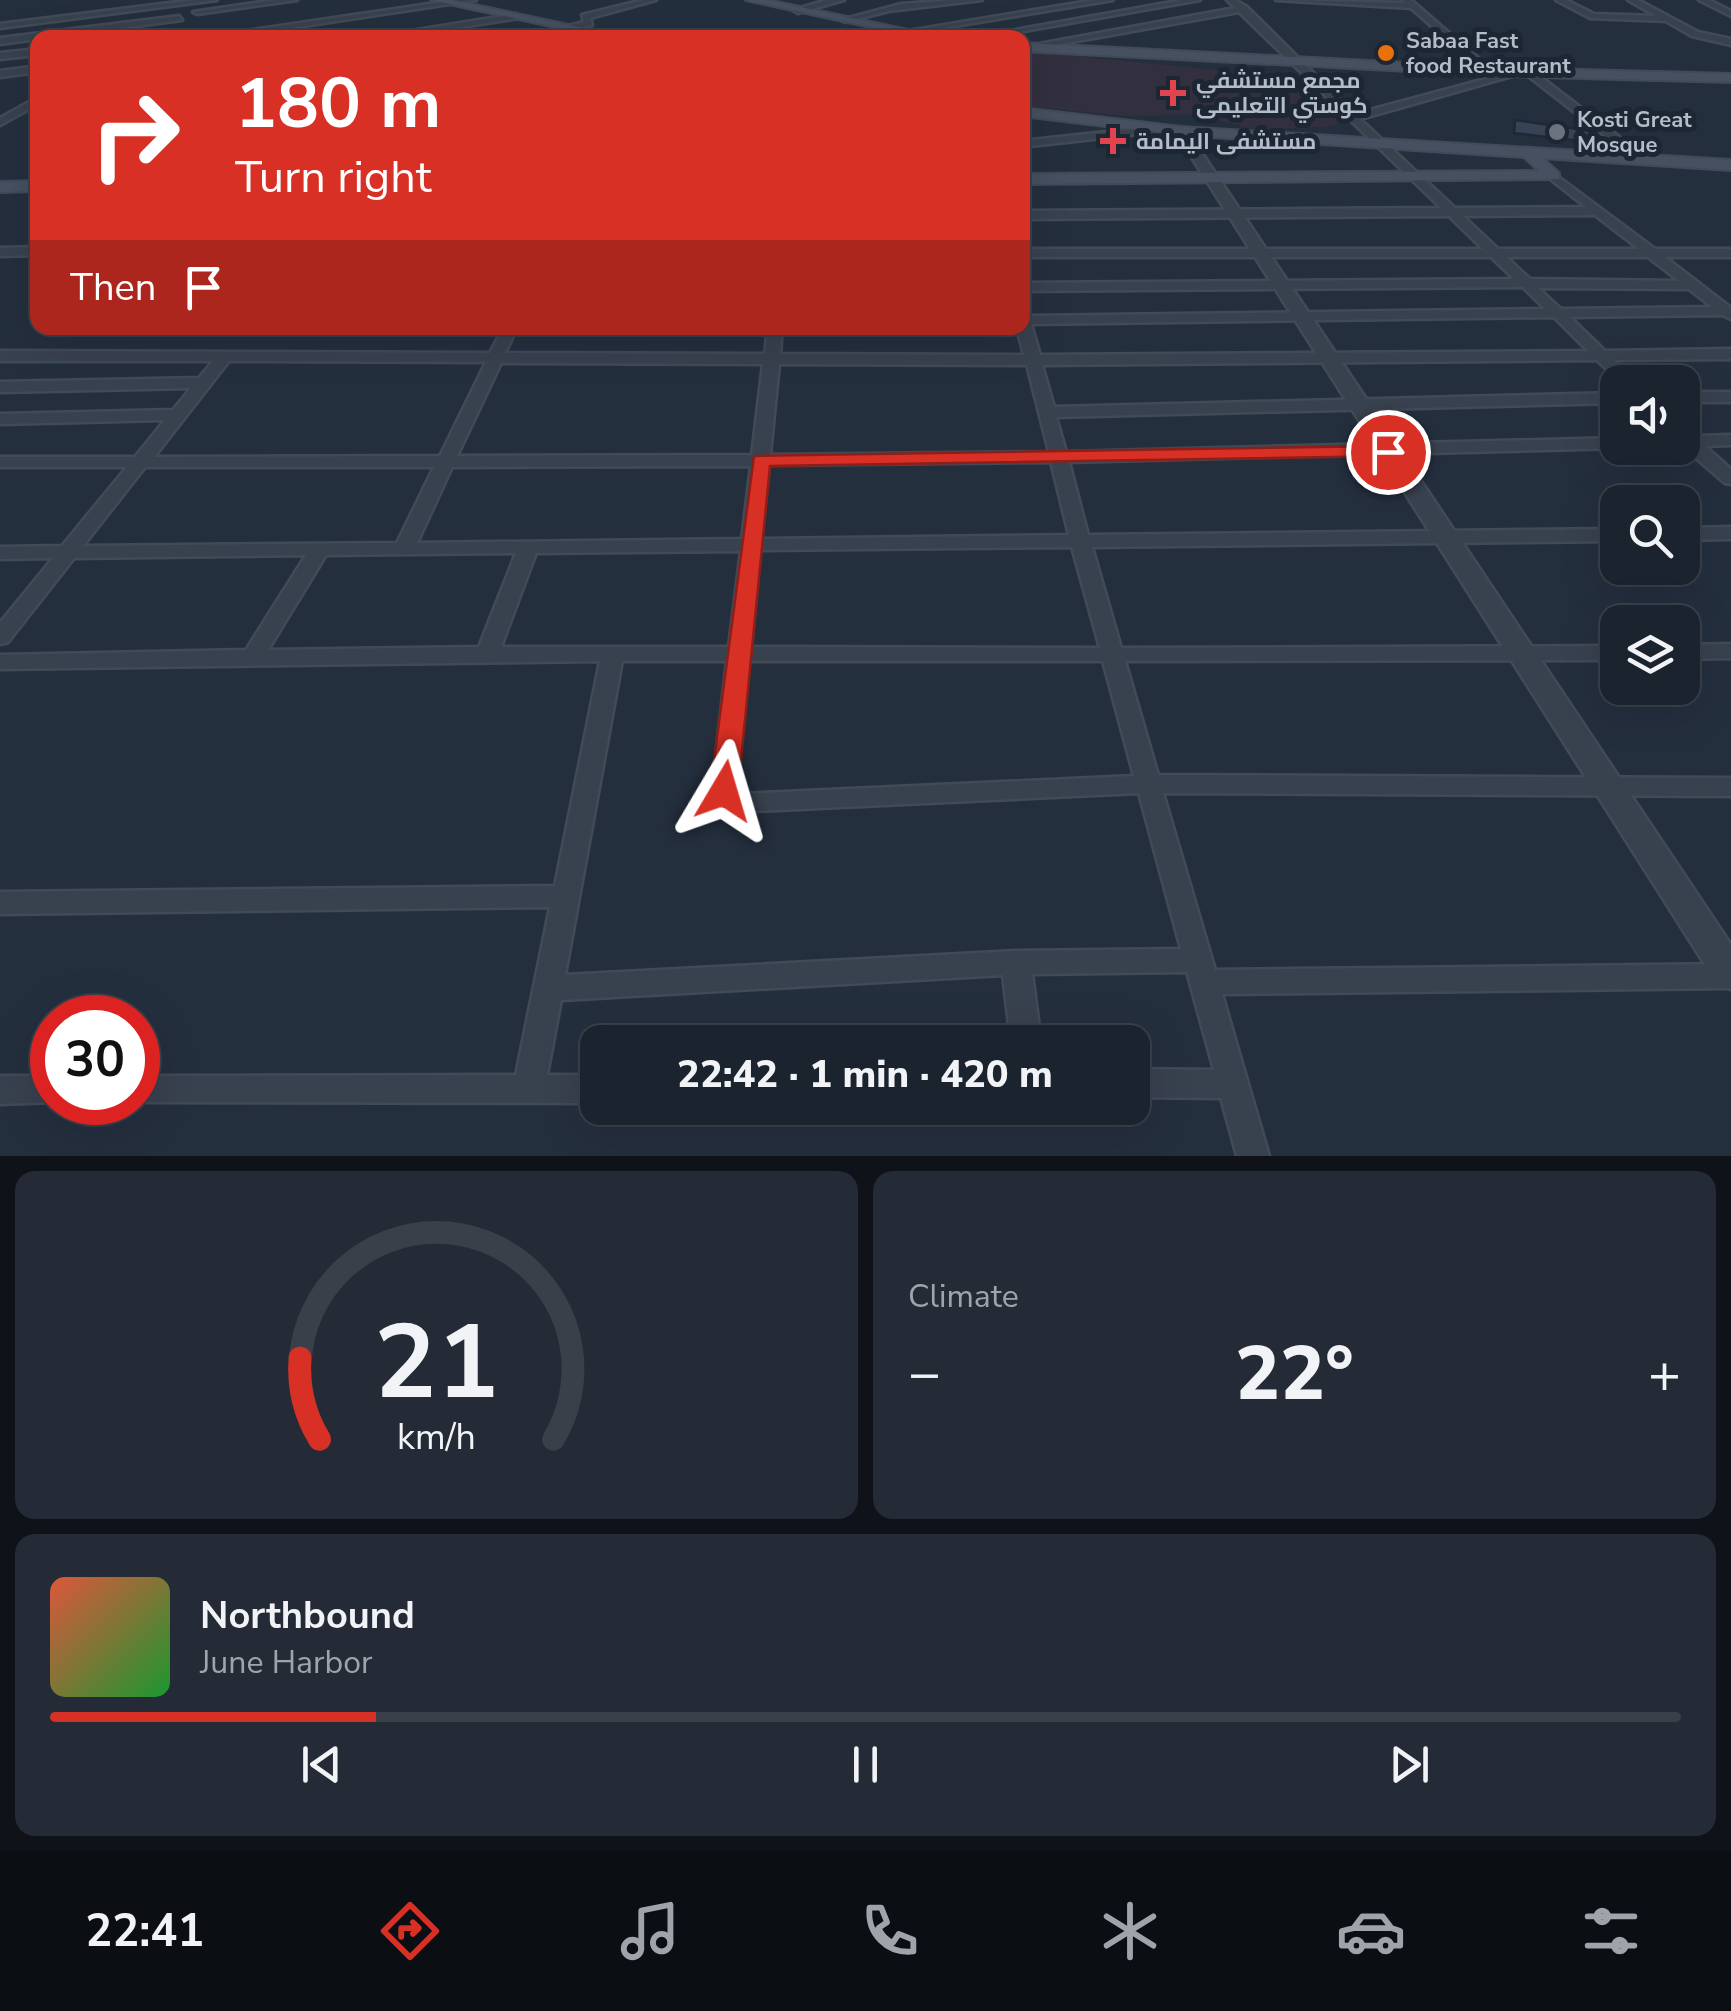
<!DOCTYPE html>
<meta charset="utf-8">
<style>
:root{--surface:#1b232e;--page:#242b36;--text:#f1f3f6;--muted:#a0a4aa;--line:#39404a;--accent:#d93025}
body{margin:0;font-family:"Nunito Sans",Cairo,sans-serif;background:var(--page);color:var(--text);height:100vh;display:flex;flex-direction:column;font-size:38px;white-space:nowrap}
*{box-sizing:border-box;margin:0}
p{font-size:32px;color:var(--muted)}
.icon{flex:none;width:55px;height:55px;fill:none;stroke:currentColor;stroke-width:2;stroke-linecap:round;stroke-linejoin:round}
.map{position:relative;height:1156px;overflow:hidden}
.panel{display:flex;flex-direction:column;gap:15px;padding:15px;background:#0f1319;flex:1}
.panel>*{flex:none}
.top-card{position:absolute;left:30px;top:30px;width:1000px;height:305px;border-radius:20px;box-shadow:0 10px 40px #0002,0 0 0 2px var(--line);background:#d93025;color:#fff;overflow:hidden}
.controls{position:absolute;left:1600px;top:365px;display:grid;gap:20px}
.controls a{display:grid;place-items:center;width:100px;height:100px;border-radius:20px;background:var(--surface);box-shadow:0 10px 40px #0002,0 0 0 2px var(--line);font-size:50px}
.speed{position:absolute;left:30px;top:995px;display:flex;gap:20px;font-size:50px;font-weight:700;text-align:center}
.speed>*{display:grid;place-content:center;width:130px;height:130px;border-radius:50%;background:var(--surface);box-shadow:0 10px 40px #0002,0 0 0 2px var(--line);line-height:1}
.speed .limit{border:15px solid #d22;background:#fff;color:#111}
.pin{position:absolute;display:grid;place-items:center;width:85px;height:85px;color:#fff;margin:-42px;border:5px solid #fff;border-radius:50%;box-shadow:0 2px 10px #0007}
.me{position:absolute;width:110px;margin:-55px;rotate:7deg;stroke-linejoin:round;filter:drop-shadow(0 0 8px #0008)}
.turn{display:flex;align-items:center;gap:35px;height:210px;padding:0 40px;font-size:45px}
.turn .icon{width:130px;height:130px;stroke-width:2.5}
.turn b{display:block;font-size:70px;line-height:85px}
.then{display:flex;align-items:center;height:95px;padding:0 40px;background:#0003;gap:20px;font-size:38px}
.big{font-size:75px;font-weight:800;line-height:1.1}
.panel .tile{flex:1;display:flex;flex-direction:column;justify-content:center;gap:15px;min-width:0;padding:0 35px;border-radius:20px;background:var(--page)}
.panel .dial{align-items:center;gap:0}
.dial svg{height:260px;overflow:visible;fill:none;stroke:var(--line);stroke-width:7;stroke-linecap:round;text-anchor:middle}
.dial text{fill:var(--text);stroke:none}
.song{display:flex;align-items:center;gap:30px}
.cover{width:120px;height:120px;border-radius:15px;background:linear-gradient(135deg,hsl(10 70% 55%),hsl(130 70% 35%))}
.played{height:10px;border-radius:5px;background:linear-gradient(90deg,var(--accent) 20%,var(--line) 20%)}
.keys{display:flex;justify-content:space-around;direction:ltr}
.heat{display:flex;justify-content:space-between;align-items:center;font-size:55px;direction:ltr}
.panel .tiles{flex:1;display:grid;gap:15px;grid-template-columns:1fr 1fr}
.tile:last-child{grid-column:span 2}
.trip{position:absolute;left:580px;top:1025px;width:570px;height:100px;border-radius:20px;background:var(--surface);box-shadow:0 10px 40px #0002,0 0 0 2px var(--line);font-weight:800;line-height:100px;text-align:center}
.dock{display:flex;height:160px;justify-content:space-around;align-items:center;background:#0b0e12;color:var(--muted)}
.dock .icon{width:70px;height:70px}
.dock .active{color:var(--accent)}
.dock b{font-size:45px;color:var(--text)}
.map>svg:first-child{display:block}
.medical{fill:#32303f}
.building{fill:#364354;stroke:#1f2835;stroke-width:2.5}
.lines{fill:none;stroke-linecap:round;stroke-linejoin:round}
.minor-casing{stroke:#414a57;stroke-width:5}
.tertiary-casing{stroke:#414a57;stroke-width:5}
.secondary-casing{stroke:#414a57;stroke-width:4}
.minor{fill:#38414e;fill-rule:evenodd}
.tertiary{fill:#38414e;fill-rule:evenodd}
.secondary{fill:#465061;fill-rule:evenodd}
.route{fill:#d93025;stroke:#8d1f18;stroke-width:2.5}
.food-dot{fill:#e8710a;stroke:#1d2633;stroke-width:4}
.health-dot{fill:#e0444e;stroke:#1d2633;stroke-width:4}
.worship-dot{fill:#6b7280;stroke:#1d2633;stroke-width:4}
.labels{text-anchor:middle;stroke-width:10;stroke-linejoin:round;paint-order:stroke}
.far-poi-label{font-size:22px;font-weight:bold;fill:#b4bcc9;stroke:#1d2633;text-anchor:start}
</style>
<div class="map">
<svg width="1731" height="1156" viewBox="0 0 1731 1156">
<rect width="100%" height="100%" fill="#242f3e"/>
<path class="medical" d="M1023,51l285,28 40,35 -14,12 -77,4 -58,-15 -74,1 -102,-10z"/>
<path class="building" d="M1515,120l77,11 7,5 -1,7 -84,-10z"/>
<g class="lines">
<g class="minor-casing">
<g id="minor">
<path d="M194,0h23l-217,28v-4z"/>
<path d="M275,0h22l-100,14 -4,-2z"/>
<path d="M456,0h20l-252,38h-25z"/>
<path d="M643,0h13l-66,18 2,7 -56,13h-17l65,-16 -2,-7z"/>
<path d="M955,0h27l-93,11 -44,11 -4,-2 60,-16z"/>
<path d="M1095,0h18l-207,34 -4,-2z"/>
<path d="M1183,0h17l-198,35 -4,-2z"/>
<path d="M1227,0h8l12,7 108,107 164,-44v4l-159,45 95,89 131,-1 -37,-29 -2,-2 6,-3 102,76h76v8h-66l66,51v11l-9,-4 -152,2 35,34 126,-2v10l-117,1 23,22h-17l-23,-22 -555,5 12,42 564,-14v10l-562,14 10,35 552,-14v10h3l-552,14 19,73 530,-6v12l-526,6 29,101 497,-2v14l-493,1 33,114 573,3v18l-568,-3 52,177 516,-6v24l-509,6 47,162h-32l-16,-58 -89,-1v-28l82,1 -27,-98 -155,2 9,68h-30l-8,-67 -442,25 -14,75h51v28l-464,-1h4v-26l378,-1 34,-168 -550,7v-22l555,-6 45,-225 -600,8v-14l246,-5 60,-95 -232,3 -66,84 -8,2v-21l53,-65 -53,1v-12l62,-1 65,-79h-127v-10h135l30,-37 -165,4v-10l173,-4 18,-22 -191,4v-10l199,-4 14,-17h-213v-10l490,2 13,-25h14l-12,25 260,1 3,-26h14l-2,26 244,1 -7,-27h5v-15l6,3 517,-7 -22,-22 -501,4v-8l492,-4 -23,-22h-469v-8h461l-34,-33 -427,3v-8l419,-3 -202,-196 -212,38 -4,-3 212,-39zM1595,215l44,34h-141l-35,-33zM1506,257h142l31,24 -149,-2zM1538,288l151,1 23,18 -151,2zM1554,317l34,34 -548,4 -9,-31zM229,361l257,1 -46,94 -286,1zM501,363l262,1 -11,91 -295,1zM779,364l248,1 22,87 -279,3zM1051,462l18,73 -308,4 8,-74zM751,466l-9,73 -325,4 35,-76zM145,467h289l-37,76 -314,3zM1072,547l28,101 -349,-1 9,-97zM741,551l-12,96h-228l35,-94zM516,553l-37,94 -211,3 58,-95zM622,661h105l-15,130 13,18 9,3 405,-19 42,156 -165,2 -451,24zM749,661h354l31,115 -394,18 -4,-5z"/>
<path d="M1276,0l129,3 -3,-3h9l82,71 -8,2 -74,-65z"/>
<path d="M1556,0h10l28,14 62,2 -28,-16h10l60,32 33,7v6l-39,-9 -26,-15 -76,-3z"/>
<path d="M1699,0h10l22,11v5z"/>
<path d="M516,14l3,4 -128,20h-24z"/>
<path d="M179,16l3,4 -182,24v-6z"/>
<path d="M884,26l3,4 -22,8h-13z"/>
<path d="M38,49v6l-38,4v-6z"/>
<path d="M38,66v6l-38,5v-6z"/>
<path d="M1527,71h6l111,85v4h-8l-109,-85z"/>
<path d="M38,97v7l-38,21v-7z"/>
<path d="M1152,127l4,5 -134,15v-6z"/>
<path d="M38,247v8l-38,1v-8z"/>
<rect x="1682" y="392" width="49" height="10"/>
<path d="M1682,429l12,7 37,-1v10l-26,1 26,23v15l-6,-1 -43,-37z"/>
<path d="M1731,527v12l-49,1v-12z"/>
<path d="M1731,644v14l-49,1v-14z"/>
<path d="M0,1076h52v26h4l-56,2z"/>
</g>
</g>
<g class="tertiary-casing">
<g id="tertiary">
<path d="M827,0h17l-46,13 -5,-3z"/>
<path d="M1181,127l6,4 544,814v44l-13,-4 -543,-854z"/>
</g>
</g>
<g class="secondary-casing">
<g id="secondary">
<path d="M431,0h21l177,38h-24z"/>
<path d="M746,0h21l179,38h-25z"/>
<path d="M1022,43l482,25 227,6v8l-227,-6 -482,-25z"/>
<path d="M1022,108l159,19 550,33v10l-189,-12 17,15v6l-537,5v-10l517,-3 -15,-14 -343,-22 -159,-19z"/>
<path d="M38,181v10l-38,1v-10z"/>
</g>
</g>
<use href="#minor" class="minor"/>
<use href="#tertiary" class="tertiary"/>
<use href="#secondary" class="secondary"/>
</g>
<path class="route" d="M1388,446l9,6 -3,4 -624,10 -32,325 -14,10 -14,-10 44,-335z"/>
<circle class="food-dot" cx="1386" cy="53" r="10"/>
<g class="health-dot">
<path d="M1168 78h10v10h10v10h-10v10h-10v-10h-10v-10h10z"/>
<path d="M1108 126h10v10h10v10h-10v10h-10v-10h-10v-10h10z"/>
</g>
<circle class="worship-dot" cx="1557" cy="132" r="10"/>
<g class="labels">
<g class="far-poi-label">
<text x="1406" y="48">Sabaa Fast<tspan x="1406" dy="25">food Restaurant</tspan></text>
<text x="1196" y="88">مجمع مستشفي<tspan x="1196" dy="25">كوستي التعليمى</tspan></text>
<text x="1577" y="127">Kosti Great<tspan x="1577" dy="25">Mosque</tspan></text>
<text x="1136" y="149">مستشفى اليمامة</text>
</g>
</g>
</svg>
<div class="controls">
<a><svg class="icon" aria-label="sound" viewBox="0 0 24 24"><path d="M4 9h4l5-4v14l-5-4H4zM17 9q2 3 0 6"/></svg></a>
<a><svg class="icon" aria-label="search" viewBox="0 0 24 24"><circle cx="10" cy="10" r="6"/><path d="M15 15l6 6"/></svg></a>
<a><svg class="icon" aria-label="layers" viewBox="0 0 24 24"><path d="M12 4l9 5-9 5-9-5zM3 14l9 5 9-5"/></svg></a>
</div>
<div class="speed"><div class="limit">30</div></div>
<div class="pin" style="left:1388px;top:452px;background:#d93025"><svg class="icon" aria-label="arrive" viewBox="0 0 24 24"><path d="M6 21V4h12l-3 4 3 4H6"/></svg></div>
<svg class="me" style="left:724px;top:791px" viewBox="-20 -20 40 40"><path d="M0-17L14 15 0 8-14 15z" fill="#d93025" stroke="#fff" stroke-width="4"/></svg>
<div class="trip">22:42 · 1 min · 420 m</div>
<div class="top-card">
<div class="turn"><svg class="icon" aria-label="right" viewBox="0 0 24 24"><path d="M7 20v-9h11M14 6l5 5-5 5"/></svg><div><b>180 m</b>Turn right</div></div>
<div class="then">Then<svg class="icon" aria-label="arrive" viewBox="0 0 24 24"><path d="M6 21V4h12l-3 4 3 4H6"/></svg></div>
</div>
</div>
<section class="panel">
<div class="tiles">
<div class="tile dial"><svg viewBox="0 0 100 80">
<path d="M14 69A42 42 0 1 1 86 69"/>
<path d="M14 69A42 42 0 0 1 8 44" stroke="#d93025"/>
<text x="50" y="56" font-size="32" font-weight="700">21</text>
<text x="50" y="72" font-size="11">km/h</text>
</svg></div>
<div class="tile"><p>Climate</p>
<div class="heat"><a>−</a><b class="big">22°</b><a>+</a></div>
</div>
<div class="tile">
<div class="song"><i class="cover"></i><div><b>Northbound</b><p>June Harbor</p></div></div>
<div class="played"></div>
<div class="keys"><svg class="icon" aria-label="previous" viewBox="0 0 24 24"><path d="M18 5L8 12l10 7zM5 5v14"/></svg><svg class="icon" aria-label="pause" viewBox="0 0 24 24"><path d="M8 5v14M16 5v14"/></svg><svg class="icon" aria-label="next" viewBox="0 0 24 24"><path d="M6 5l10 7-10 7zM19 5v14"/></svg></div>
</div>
</div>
</section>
<nav class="dock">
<b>22:41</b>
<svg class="icon active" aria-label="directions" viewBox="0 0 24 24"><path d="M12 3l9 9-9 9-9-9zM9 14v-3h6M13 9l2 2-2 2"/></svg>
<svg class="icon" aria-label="music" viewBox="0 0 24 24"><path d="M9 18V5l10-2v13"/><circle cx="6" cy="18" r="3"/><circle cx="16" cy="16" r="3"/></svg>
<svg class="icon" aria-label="phone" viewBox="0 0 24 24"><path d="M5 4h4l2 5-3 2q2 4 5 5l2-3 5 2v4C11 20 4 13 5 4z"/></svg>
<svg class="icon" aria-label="climate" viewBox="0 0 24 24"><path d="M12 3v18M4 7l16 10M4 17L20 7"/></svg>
<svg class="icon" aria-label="car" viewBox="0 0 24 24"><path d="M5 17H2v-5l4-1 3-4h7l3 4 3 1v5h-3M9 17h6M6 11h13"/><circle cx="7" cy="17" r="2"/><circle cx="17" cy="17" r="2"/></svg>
<svg class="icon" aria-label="filters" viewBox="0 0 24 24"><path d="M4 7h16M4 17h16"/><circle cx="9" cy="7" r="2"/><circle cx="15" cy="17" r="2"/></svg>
</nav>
